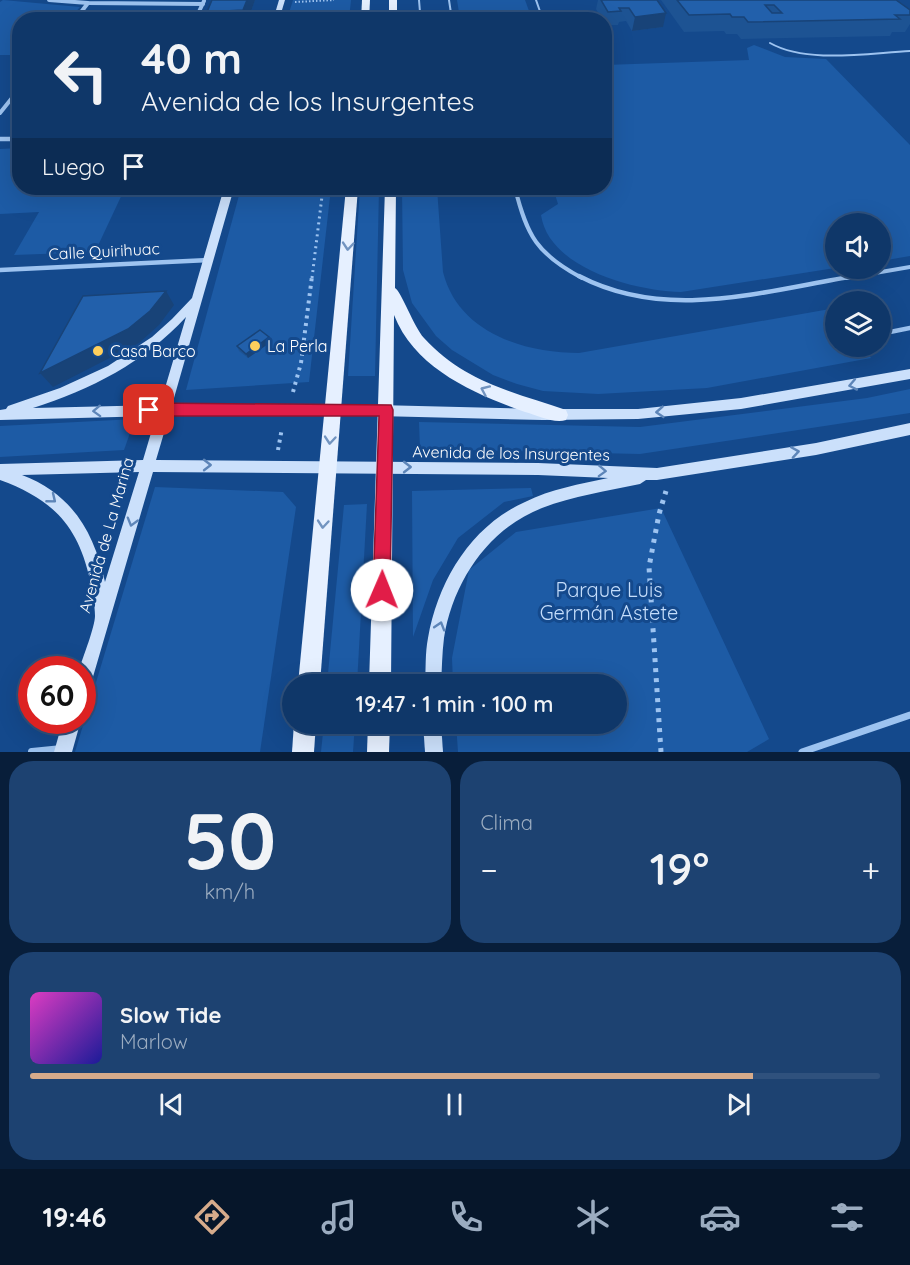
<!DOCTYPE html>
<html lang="es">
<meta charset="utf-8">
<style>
:root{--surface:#0f3769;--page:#1d4271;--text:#f1f3f6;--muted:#9bacc0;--line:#2f517d;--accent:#d6ab8b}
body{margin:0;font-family:Quicksand,sans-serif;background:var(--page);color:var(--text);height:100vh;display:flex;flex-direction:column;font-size:22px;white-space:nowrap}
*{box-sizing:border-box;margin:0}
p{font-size:20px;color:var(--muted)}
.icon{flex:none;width:33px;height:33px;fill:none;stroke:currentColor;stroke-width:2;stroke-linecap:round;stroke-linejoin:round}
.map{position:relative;height:752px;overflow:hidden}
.drawer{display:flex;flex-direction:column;gap:9px;padding:9px;background:#081e3a;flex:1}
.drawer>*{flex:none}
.top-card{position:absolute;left:12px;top:12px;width:600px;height:183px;border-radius:24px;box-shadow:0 6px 24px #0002,0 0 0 2px var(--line);background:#0f3769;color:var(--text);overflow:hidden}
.buttons{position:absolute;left:825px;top:213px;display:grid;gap:12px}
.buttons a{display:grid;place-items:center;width:66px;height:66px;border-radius:50%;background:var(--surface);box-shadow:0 6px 24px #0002,0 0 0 2px var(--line);font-size:30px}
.speed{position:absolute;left:18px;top:656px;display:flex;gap:12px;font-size:30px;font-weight:700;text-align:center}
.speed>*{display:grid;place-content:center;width:78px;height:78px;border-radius:50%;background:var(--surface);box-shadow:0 6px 24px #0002,0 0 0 2px var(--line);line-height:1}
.speed .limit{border:9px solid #d22;background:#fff;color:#111}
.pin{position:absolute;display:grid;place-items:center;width:51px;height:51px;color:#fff;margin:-26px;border-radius:12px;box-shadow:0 3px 9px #0006}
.me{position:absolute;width:66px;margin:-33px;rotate:1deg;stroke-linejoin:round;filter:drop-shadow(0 0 4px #0008)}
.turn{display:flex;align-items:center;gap:21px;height:126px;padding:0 30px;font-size:27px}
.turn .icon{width:78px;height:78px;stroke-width:2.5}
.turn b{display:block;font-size:42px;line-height:51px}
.then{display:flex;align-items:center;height:57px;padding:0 30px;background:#0003;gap:12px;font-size:22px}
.big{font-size:45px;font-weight:600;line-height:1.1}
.drawer .tile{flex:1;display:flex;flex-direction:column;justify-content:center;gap:9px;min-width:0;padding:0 21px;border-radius:24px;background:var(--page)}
.drawer .dial{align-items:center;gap:0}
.dial b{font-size:78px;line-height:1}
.song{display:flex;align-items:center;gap:18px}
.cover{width:72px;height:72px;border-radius:9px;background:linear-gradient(135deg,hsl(310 70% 55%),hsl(240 70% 35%))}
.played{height:6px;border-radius:3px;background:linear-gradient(90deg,var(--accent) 85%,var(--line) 85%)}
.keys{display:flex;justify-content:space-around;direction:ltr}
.heat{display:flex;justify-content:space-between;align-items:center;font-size:33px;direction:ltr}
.drawer .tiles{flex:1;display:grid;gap:9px;grid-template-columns:1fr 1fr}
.tile:last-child{grid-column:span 2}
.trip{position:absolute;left:282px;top:674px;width:345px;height:60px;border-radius:30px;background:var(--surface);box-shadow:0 6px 24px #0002,0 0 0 2px var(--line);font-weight:600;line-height:60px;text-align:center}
.tab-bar{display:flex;height:96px;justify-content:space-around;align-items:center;background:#06162a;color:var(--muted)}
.tab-bar .icon{width:42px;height:42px}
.tab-bar .active{color:var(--accent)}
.tab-bar b{font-size:27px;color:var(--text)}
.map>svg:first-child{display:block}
.green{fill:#1d5ba5}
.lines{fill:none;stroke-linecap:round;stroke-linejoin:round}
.path-far3{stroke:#9dc3f0;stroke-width:2;stroke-dasharray:1.5 2;stroke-linecap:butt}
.path-far2{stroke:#9dc3f0;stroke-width:3;stroke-dasharray:2 4;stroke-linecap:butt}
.path-far1{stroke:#9dc3f0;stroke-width:4;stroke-dasharray:3 4.5;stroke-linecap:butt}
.path{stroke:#9dc3f0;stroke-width:5;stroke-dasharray:4 6;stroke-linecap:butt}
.service-far2{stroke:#9dc3f0;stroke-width:2}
.service-far1{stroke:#9dc3f0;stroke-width:4}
.service{stroke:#9dc3f0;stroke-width:4.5}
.pedestrian{stroke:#9dc3f0;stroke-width:7}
.minor-far2{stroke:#9dc3f0;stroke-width:4}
.minor-far1{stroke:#9dc3f0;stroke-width:4.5}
.minor{stroke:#9dc3f0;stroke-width:8}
.secondary{fill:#cbe0fb;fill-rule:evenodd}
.primary{fill:#e6f0ff;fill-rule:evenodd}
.wall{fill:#1d5393}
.shaded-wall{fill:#184378}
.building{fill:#2260ab;stroke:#184378;stroke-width:1.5;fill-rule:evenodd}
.oneway{stroke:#7294c0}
.oneway2{stroke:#5d85b8}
.route{fill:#e11d48;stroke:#92132f;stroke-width:1.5}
.poi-dot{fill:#ffcf5c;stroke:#14498c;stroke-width:2}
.labels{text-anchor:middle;stroke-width:6;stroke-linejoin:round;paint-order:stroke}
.street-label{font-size:16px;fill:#fff;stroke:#14498c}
.poi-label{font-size:16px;fill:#fff;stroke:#14498c;text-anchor:start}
.near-park-label{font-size:20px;fill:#c4ddfb;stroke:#14498c}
</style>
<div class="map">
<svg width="910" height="752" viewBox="0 0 910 752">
<rect width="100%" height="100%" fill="#14498c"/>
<g class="green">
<path d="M3,0l77,7 -11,12 -49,1 -1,35h-19v-53z"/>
<path d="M293,0h58l-2,19h-62z"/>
<path d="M457,0h68l7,19h-72z"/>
<path d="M754,45l31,12 41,2 84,86v111l-29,5 -1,-37h-44l-1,44 -154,24c-45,-1 -132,-23 -140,-77l17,-11 -5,-16h51l1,-123 144,-5 -2,-12z"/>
<path d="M19,148l1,40h105l-30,64 -81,3 25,-43 -39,2v-65z"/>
<path d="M241,188h90l-22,194 -123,8z"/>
<path d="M360,188h19l-4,188h-27z"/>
<path d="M402,188h35l6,84c15,60 80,81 136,81l251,-44 5,7 1,30 26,1 9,11 -164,30 -109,6 -55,-3 -26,-7 -24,-9 -41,-25 -16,-14 -24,-33 -9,-33z"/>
<path d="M910,389v24l-270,41 -220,-5 -1,-27 221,5 227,-29z"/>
<path d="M135,419l-11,31 -124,7v-31z"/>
<path d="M155,487l128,5 13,15 -36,245h-185z"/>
<path d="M531,488l2,8 -29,6 -46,36 -25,42 -20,57 -1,-146z"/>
<path d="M367,504l-10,180h-30l17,-179z"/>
<path d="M661,508l108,231 -22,13h-289l-2,-29h160v-39h-163l-1,-26 17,-88 47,-38z"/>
<path d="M324,723h31l-2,29h-32z"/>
</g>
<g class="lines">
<g class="path-far3">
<path d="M295,2l39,-2"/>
<path d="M340,20l8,-8"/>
</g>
<path class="path-far2" d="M312,278l11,-90"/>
<g class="path-far1">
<path d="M293,392l8,-29 11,-87"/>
<path d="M278,450l4,-22"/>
</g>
<path class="path" d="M661,752l-12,-185 10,-53 7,-23"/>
<g class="service-far2">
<path d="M419,0l1,12"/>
<path d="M449,0l3,20"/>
<path d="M536,0l7,20"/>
<path d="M365,12l86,-1"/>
<path d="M770,43c37,21 98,10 140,8"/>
</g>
<g class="service-far1">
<path d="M515,188c12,48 22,66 67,90"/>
<path d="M846,278l64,-11"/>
</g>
<g class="service">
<path d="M579,276c88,46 184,15 276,0"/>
<path d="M880,334l30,-6"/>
</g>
<path class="pedestrian" d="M802,752l108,-37"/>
<g class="minor-far2">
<path d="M49,0l39,3 115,1"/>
<path d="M75,20l13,-17"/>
<path d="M195,20l9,-19"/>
<path d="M0,113l20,-25"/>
</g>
<g class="minor-far1">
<path d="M0,139h20"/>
<path d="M0,270l209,-10"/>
</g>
<path class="minor" d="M32,752l30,-3"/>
<g class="secondary">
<path d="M279,0h6l-6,20h-6z"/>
<path d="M224,188h10l-62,217 165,-1 206,5h95l103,-11 169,-29v10l-169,30 -103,10 -95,1 -206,-5 -168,1 -13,44 382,3 119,5 159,-25 94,-20v12l-94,20 -159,25h-11l-6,4c-33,7 -67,12 -98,24 -54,21 -89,74 -98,130 -2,15 -2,31 -3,46h-16c1,-15 0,-31 3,-46 10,-57 43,-112 97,-136 26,-13 55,-18 83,-24l-70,-3 -385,-3 -63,215 -2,6 -6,2v-26h-3c4,-11 16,-43 16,-53 0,-11 -3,-25 -5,-36 -12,-55 -38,-81 -90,-100v-16l143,-4 13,-44 -156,4v-10l6,-1 2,-3 52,-18 48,-22 44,-29 20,-18 20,-21zM186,317l-26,88 -127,3c57,-18 112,-46 153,-91zM139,472l-34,110c-11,-50 -33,-88 -83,-107z"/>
<path d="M63,720h18l-9,32h-18z"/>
<path d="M423,723h18l2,29h-18z"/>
</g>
<g class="primary">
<path d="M362,0h8l-1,20h-8z"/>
<rect x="389" y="0" width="8" height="20"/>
<path d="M346,188h12l-38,496h-22z"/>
<path d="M385,188h11l-1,100c6,3 19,39 29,50 40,44 89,54 142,72l2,5 -2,5c-12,4 -29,-5 -41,-8 -50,-18 -110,-43 -131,-97l-3,369h-22z"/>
<path d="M294,723h22l-2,29h-22z"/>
<path d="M368,723h22l-1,29h-22z"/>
</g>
</g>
<g class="wall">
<path d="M212,0h43l-7,20h-50l10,-4 -1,-4z"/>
<path d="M598,0h59l6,27 -31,4 -6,-10 -7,1 -1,3h-13l-1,-5h-2l-6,-11z"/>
<path d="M661,0h235l14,10v14l-5,8h-13l-2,4 -149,3 -4,-5h-11l-2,-3 -40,1z"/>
<path d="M271,342l-23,16 -9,-7 -2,-5z"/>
</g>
<g class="shaded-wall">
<path d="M247,0h8l-7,20h-2l-3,-10z"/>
<path d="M666,13l-3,14 -31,4 3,-14z"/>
<path d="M166,291l8,14 -15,20 -20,18 -86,44 -13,-14z"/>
<path d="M269,337l2,5 -23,16 -2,-4z"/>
</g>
<g class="building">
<path d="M212,0h35l-4,10 -36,2z"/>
<path d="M601,0h56l9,13 -31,4 -6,-9h-10l2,3 -13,1z"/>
<path d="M677,0h219l14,10v5h-15l5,4 -152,3 -4,-5h-12l-2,-3 -41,1zM765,5h9l8,8h-10z"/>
<path d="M200,16h34l-1,4h-35z"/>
<path d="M166,291l-16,20 -22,18 -88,44 43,-77z"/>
<path d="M260,330l9,7 -23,17 -9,-8z"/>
</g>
<defs><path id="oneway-chevron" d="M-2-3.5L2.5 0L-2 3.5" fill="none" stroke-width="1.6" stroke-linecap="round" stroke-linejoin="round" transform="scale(1.5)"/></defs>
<g class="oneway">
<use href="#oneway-chevron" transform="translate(348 246) rotate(95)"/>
<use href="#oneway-chevron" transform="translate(485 390) rotate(-156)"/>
<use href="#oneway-chevron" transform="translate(330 440) rotate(95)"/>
<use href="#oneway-chevron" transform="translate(323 524) rotate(95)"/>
</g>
<g class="oneway2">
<use href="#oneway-chevron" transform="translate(853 385) rotate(169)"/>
<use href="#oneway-chevron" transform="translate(97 411) rotate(178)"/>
<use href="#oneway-chevron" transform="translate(660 412) rotate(176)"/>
<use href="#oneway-chevron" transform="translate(795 452) rotate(-9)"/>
<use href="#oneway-chevron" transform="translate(207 465)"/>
<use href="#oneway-chevron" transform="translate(407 467)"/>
<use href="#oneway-chevron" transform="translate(602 471) rotate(2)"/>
<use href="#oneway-chevron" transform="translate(52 499) rotate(39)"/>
<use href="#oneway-chevron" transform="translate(132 522) rotate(106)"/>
<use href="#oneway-chevron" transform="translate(440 626) rotate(-73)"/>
</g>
<path class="route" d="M149,403l242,2 2,5 -3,180 -2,7 -6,2 -7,-2 -2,-7 6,-174h-230l-5,-2 -2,-4 2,-5z"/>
<g class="poi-dot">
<circle cx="255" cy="346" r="6"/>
<circle cx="98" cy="351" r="6"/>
</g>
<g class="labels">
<g class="street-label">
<text transform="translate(104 251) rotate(-3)" y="6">Calle Quirihuac</text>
<text transform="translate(511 453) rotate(1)" y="6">Avenida de los Insurgentes</text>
<text transform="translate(106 535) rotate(-74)" y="6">Avenida de La Marina</text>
</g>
<g class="poi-label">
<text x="267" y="352">La Perla</text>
<text x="110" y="357">Casa Barco</text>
</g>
<g class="near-park-label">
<text x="609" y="597">Parque Luis<tspan x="609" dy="23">Germán Astete</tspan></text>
</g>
</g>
</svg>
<div class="buttons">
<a><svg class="icon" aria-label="sound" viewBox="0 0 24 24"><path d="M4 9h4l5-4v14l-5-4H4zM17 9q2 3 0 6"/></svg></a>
<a><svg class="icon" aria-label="layers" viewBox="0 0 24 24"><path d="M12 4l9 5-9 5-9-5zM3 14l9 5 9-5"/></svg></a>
</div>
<div class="speed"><div class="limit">60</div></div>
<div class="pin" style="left:149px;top:410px;background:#d93025"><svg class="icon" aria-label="arrive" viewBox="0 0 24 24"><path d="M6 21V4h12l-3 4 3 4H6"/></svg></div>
<svg class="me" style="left:382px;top:590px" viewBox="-20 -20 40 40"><circle r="19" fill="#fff"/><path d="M0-13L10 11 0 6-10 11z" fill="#e11d48"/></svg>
<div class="trip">19:47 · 1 min · 100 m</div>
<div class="top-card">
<div class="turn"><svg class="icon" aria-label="left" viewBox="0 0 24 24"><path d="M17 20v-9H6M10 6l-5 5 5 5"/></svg><div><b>40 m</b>Avenida de los Insurgentes</div></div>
<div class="then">Luego<svg class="icon" aria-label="arrive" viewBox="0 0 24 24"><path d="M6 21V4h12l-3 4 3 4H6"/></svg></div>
</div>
</div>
<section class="drawer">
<div class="tiles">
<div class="tile dial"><b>50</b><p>km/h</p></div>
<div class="tile"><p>Clima</p>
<div class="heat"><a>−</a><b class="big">19°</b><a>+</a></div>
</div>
<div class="tile">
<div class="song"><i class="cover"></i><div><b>Slow Tide</b><p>Marlow</p></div></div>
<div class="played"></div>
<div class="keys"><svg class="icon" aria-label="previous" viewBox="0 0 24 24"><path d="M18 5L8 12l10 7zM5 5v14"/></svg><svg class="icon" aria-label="pause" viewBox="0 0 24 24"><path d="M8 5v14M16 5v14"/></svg><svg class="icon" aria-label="next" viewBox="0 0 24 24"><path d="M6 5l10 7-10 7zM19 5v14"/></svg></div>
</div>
</div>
</section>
<nav class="tab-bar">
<b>19:46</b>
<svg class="icon active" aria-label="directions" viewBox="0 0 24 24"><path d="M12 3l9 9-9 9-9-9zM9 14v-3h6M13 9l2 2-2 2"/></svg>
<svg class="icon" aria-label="music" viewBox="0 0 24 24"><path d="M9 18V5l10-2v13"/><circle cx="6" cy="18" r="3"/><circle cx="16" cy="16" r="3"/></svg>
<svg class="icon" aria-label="phone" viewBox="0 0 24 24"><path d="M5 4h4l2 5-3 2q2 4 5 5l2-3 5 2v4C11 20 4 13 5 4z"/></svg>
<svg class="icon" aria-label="climate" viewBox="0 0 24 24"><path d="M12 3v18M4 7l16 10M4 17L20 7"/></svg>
<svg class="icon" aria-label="car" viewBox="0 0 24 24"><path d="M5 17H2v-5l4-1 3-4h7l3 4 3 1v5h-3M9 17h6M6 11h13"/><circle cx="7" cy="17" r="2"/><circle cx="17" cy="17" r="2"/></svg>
<svg class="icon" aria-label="filters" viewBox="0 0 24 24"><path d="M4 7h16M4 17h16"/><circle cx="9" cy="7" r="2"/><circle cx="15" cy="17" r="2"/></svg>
</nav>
